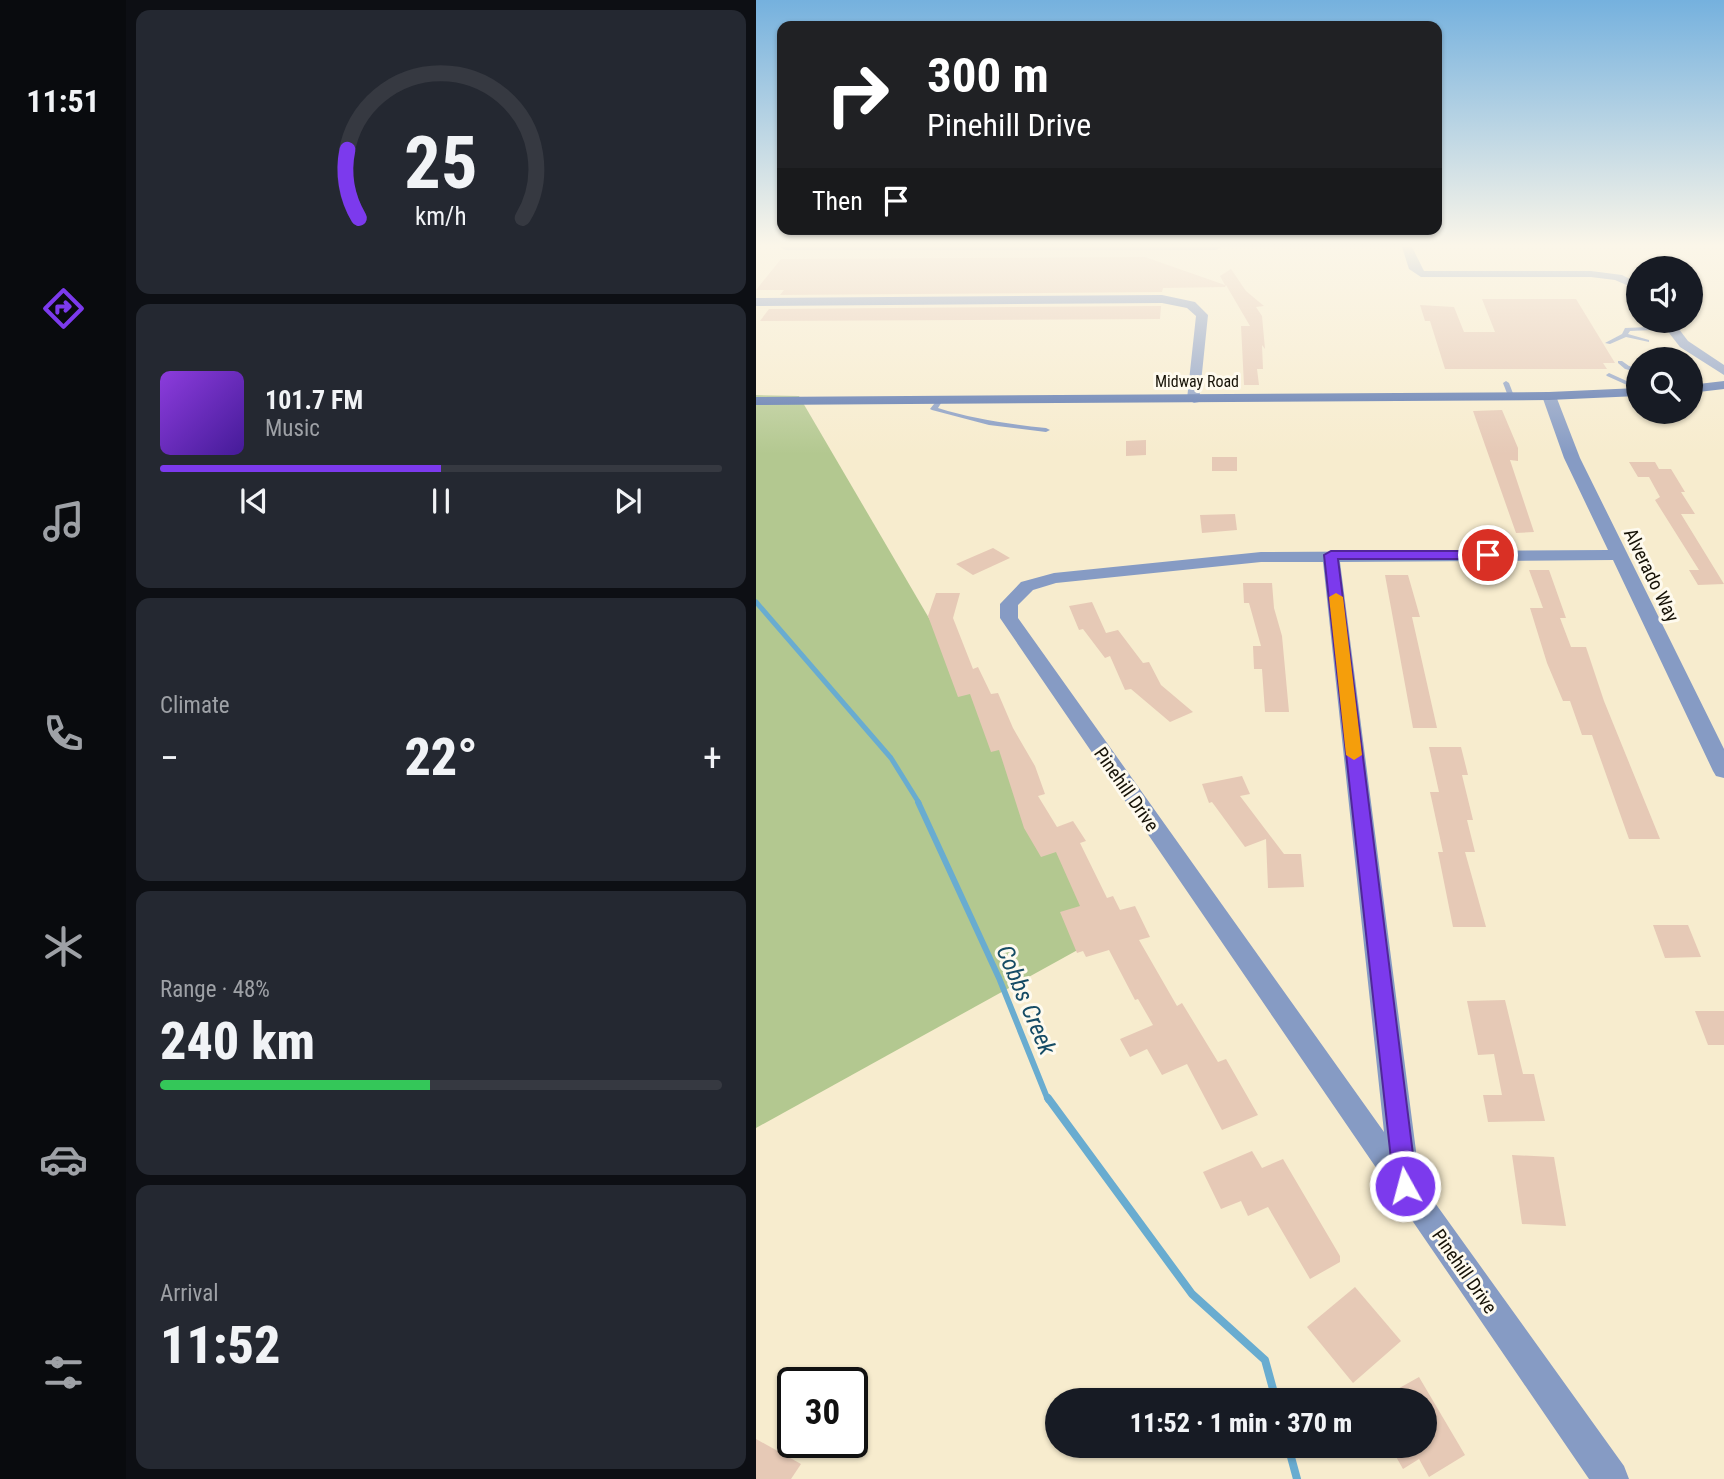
<!DOCTYPE html>
<meta charset="utf-8">
<style>
:root{--surface:#171b24;--page:#242831;--text:#f1f3f6;--muted:#9ea1a6;--line:#363941;--accent:#7c3aed}
body{margin:0;font-family:"Roboto Condensed",sans-serif;background:var(--page);color:var(--text);height:100vh;display:flex;flex-direction:column;font-size:26px;white-space:nowrap}
*{box-sizing:border-box;margin:0}
p{font-size:23px;color:var(--muted)}
.icon{flex:none;width:38px;height:38px;fill:none;stroke:currentColor;stroke-width:2;stroke-linecap:round;stroke-linejoin:round}
.map{position:relative;flex:1;overflow:hidden}
.side{display:flex;flex-direction:column;gap:10px;padding:10px;background:#0d0f14;width:630px}
.side>*{flex:none}
.top-card{position:absolute;left:21px;top:21px;width:665px;height:214px;border-radius:14px;box-shadow:0 2px 5px #0004;background:#202124;color:#fff;overflow:hidden}
.tools{position:absolute;left:870px;top:256px;display:grid;gap:14px}
.tools a{display:grid;place-items:center;width:77px;height:77px;border-radius:50%;background:var(--surface);box-shadow:0 2px 5px #0004;font-size:35px}
.speed{position:absolute;left:21px;top:1367px;display:flex;gap:14px;font-size:35px;font-weight:700;text-align:center}
.speed>*{display:grid;place-content:center;width:91px;height:91px;border-radius:50%;background:var(--surface);box-shadow:0 2px 5px #0004;line-height:1}
.speed .limit{border:4px solid #111;border-radius:10px;background:#fff;color:#111}
.pin{position:absolute;display:grid;place-items:center;width:60px;height:60px;color:#fff;margin:-30px;border:4px solid #fff;border-radius:50%;box-shadow:0 2px 7px #0007}
.me{position:absolute;width:77px;margin:-38px;rotate:353deg;stroke-linejoin:round;filter:drop-shadow(0 0 5px #0008)}
.turn{display:flex;align-items:center;gap:24px;height:147px;padding:0 35px;font-size:32px}
.turn .icon{width:91px;height:91px;stroke-width:2.5}
.turn b{display:block;font-size:49px;line-height:60px}
.then{display:flex;align-items:center;height:66px;padding:0 35px;background:#0003;gap:14px;font-size:26px}
.big{font-size:52px;font-weight:800;line-height:1.1}
.side .tile{flex:1;display:flex;flex-direction:column;justify-content:center;gap:10px;min-width:0;padding:0 24px;border-radius:14px;background:var(--page)}
.side .dial{align-items:center;gap:0}
.dial svg{height:182px;overflow:visible;fill:none;stroke:var(--line);stroke-width:7;stroke-linecap:round;text-anchor:middle}
.dial text{fill:var(--text);stroke:none}
.song{display:flex;align-items:center;gap:21px}
.cover{width:84px;height:84px;border-radius:10px;background:linear-gradient(135deg,hsl(270 70% 55%),hsl(260 70% 35%))}
.played{height:7px;border-radius:4px;background:linear-gradient(90deg,var(--accent) 50%,var(--line) 50%)}
.keys{display:flex;justify-content:space-around;direction:ltr}
.heat{display:flex;justify-content:space-between;align-items:center;font-size:38px;direction:ltr}
.charge{height:10px;border-radius:5px;background:linear-gradient(90deg,#34c759 48%,var(--line) 0)}
.trip{position:absolute;left:289px;top:1388px;width:392px;height:70px;border-radius:35px;background:var(--surface);box-shadow:0 2px 5px #0004;font-weight:800;line-height:70px;text-align:center}
main{display:flex;flex:1;min-height:0}
.dock{display:flex;flex-direction:column;width:126px;justify-content:space-around;align-items:center;background:#090b0e;color:var(--muted)}
.dock .icon{width:49px;height:49px}
.dock .current{color:var(--accent)}
.dock b{font-size:32px;color:var(--text)}
.map>svg:first-child{display:block}
.green{fill:#b3c890}
.lines{fill:none;stroke-linecap:round;stroke-linejoin:round}
.stream-far2{stroke:#69acd0;stroke-width:5}
.stream-far1{stroke:#69acd0;stroke-width:6}
.stream{stroke:#69acd0;stroke-width:8}
.building{fill:#e6c9b6}
.lane{fill:#869bc4;fill-rule:evenodd}
.street{fill:#869bc4;fill-rule:evenodd}
.secondary{fill:#5572ae;fill-rule:evenodd}
.route{fill:#7c3aed;stroke:#51269a;stroke-width:2}
.slow{fill:#f59e0b}
.labels{text-anchor:middle;stroke-width:6;stroke-linejoin:round;paint-order:stroke}
.far-street-label{font-size:16px;fill:#171308;stroke:#fefaee}
.street-label{font-size:19px;fill:#171308;stroke:#fefaee}
.near-water-label{font-size:24px;font-style:italic;fill:#154b64;stroke:#fefaee}
</style>
<main>
<nav class="dock">
<b>11:51</b>
<svg class="icon current" aria-label="directions" viewBox="0 0 24 24"><path d="M12 3l9 9-9 9-9-9zM9 14v-3h6M13 9l2 2-2 2"/></svg>
<svg class="icon" aria-label="music" viewBox="0 0 24 24"><path d="M9 18V5l10-2v13"/><circle cx="6" cy="18" r="3"/><circle cx="16" cy="16" r="3"/></svg>
<svg class="icon" aria-label="phone" viewBox="0 0 24 24"><path d="M5 4h4l2 5-3 2q2 4 5 5l2-3 5 2v4C11 20 4 13 5 4z"/></svg>
<svg class="icon" aria-label="climate" viewBox="0 0 24 24"><path d="M12 3v18M4 7l16 10M4 17L20 7"/></svg>
<svg class="icon" aria-label="car" viewBox="0 0 24 24"><path d="M5 17H2v-5l4-1 3-4h7l3 4 3 1v5h-3M9 17h6M6 11h13"/><circle cx="7" cy="17" r="2"/><circle cx="17" cy="17" r="2"/></svg>
<svg class="icon" aria-label="filters" viewBox="0 0 24 24"><path d="M4 7h16M4 17h16"/><circle cx="9" cy="7" r="2"/><circle cx="15" cy="17" r="2"/></svg>
</nav>
<section class="side">
<div class="tile dial"><svg viewBox="0 0 100 80">
<path d="M14 69A42 42 0 1 1 86 69"/>
<path d="M14 69A42 42 0 0 1 9 39" stroke="#7c3aed"/>
<text x="50" y="56" font-size="32" font-weight="700">25</text>
<text x="50" y="72" font-size="11">km/h</text>
</svg></div>
<div class="tile">
<div class="song"><i class="cover"></i><div><b>101.7 FM</b><p>Music</p></div></div>
<div class="played"></div>
<div class="keys"><svg class="icon" aria-label="previous" viewBox="0 0 24 24"><path d="M18 5L8 12l10 7zM5 5v14"/></svg><svg class="icon" aria-label="pause" viewBox="0 0 24 24"><path d="M8 5v14M16 5v14"/></svg><svg class="icon" aria-label="next" viewBox="0 0 24 24"><path d="M6 5l10 7-10 7zM19 5v14"/></svg></div>
</div>
<div class="tile"><p>Climate</p>
<div class="heat"><a>−</a><b class="big">22°</b><a>+</a></div>
</div>
<div class="tile"><p>Range · 48%</p><b class="big">240 km</b><div class="charge"></div></div>
<div class="tile"><p>Arrival</p><b class="big">11:52</b></div>
</section>
<div class="map">
<svg width="968" height="1479" viewBox="0 0 968 1479">
<rect width="100%" height="100%" fill="#f7ecce"/>
<path class="green" d="M0,395l43,1 313,535 -356,197z"/>
<g class="lines">
<path class="stream-far2" d="M0,602l135,156 28,45"/>
<path class="stream-far1" d="M162,802l81,176 49,122"/>
<g class="stream">
<path d="M292,1098l144,196 73,66 11,40"/>
<path d="M532,1446l9,33"/>
</g>
</g>
<g class="building">
<path d="M389,257l80,28 -5,-9 11,-7 15,22 18,15 -8,1 6,9 3,33 -3,-4 1,24h-6l2,16h-15l-3,-59h9l-24,-41 -1,2 -62,1 -1,4 -382,3 4,-5h-28l25,-31z"/>
<path d="M726,299h94l39,64h-12l4,6h-162l-15,-48h-5l-5,-16 34,2 10,25h31z"/>
<path d="M405,306l-1,13 -400,2 9,-12z"/>
<path d="M746,410l16,38v13l-8,-1 24,72 -18,1 -43,-122z"/>
<path d="M390,440v15l-20,1v-15z"/>
<rect x="456" y="457" width="25" height="14"/>
<path d="M873,462h26l4,7h12l14,23h-4l14,22h-14l43,70 -26,1 -9,-15h10l-44,-70 5,-3 -11,-20h-11z"/>
<path d="M479,514l2,16 -35,3 -2,-18z"/>
<path d="M237,548l17,10 -37,17 -17,-11z"/>
<path d="M773,570h20l17,48h-6l11,29h15l18,54 56,138h-31l-37,-104h-10l-12,-34h-7l-16,-38 -17,-55h13z"/>
<path d="M629,575h23l12,42h-8l25,111h-24z"/>
<path d="M487,583h29l2,25 8,28 7,76h-24l-3,-43h-8l-1,-23h8l-12,-43h-5z"/>
<path d="M180,593h24l-7,25 20,51 5,-2 13,27 7,-1 15,35 22,38 10,28 -7,2 19,31 16,-6 13,20 -6,2 27,55 6,-2 7,14 15,-4 15,31 -11,3 38,66 5,-3 36,59 8,-3 32,56 -36,15 -35,-66 -25,11 -15,-26 -17,8 -10,-18 33,-14 -15,-26 -3,1 -26,-50 -23,7 -3,-6 -6,2 -17,-41 20,-6 -24,-54 -15,5 -17,-29 -25,-78 -8,2 -21,-58 -12,3 -30,-81z"/>
<path d="M336,602l14,31 12,-3 25,33 6,-1 12,23 32,27 -23,10 -39,-33 -6,1 -15,-34 -5,2 -22,-29 -4,1 -10,-24z"/>
<path d="M673,747h32l7,28h-6l11,45h-6l8,32h-10l21,75h-33l-15,-75h5l-13,-60h9z"/>
<path d="M486,776l8,18 -10,2 44,58h17l3,33 -36,1 -2,-49 -21,8 -33,-45 -3,1 -7,-19z"/>
<path d="M897,925h35l13,32 -36,1z"/>
<path d="M749,1000l18,74h11l11,47 -57,1 -5,-27h19l-8,-41 -16,1 -11,-54z"/>
<path d="M939,1011h29v34h-16z"/>
<path d="M496,1151l10,17 21,-9 57,97v6l-30,17 -42,-72 -20,9 -7,-15 -20,8 -18,-37z"/>
<path d="M756,1155l42,2 12,69 -44,-2z"/>
<path d="M599,1287l46,54 -48,42 -46,-56z"/>
<path d="M663,1377l46,78 -36,22 -10,-18 -16,10 -13,-23h34v-46h-46z"/>
<path d="M0,1439l45,25 -10,15h-35z"/>
</g>
<g class="lines">
<g class="lane">
<path d="M916,326l2,1v2l-44,2 -2,3 21,6v2l-23,-5 -16,7 -5,-1 17,-9 3,-6z"/>
<path d="M862,361h4l7,5 9,2v4l-13,-3 -7,-6z"/>
<path d="M853,373l22,10 7,5v6l-11,-9 -20,-9 -1,-1z"/>
<path d="M750,381l3,2 5,13 -1,1 -5,-1 -5,-13z"/>
<path d="M184,398l3,2 -5,8c35,11 71,16 108,20l4,2 -4,2 -57,-7 -57,-15 -2,-1 8,-10z"/>
</g>
<g class="street">
<path d="M24,247h441l-5,3h-431z"/>
<path d="M646,247h10l12,24h167l31,4 16,8v7l-23,-10 -24,-3h-170l-12,-8z"/>
<path d="M406,295l33,7 13,13 -9,87 -5,1 -7,-4 9,-83 -9,-8 -25,-5 -406,3v-8z"/>
<path d="M903,320h13l16,21 36,24v10l-44,-28z"/>
<path d="M793,392l7,4 24,62 144,291v29l-8,-2 -3,-5 -100,-211 -273,2 80,620 204,284 5,13h-40l-589,-861v-14l21,-22 33,-9 207,-21 347,-2 -44,-92 -22,-62zM505,562h62l61,570 -366,-514v-13l15,-15 23,-7z"/>
</g>
<g class="secondary">
<path d="M968,381v8l-34,4v-8z"/>
<path d="M882,388v8l-89,4 -793,5v-8l793,-5z"/>
</g>
</g>
<linearGradient id="sky" x2="0" y2="1"><stop stop-color="#75b1de"/><stop offset="0.54" stop-color="#fbf6e9"/><stop offset="1" stop-color="#fbf6e9" stop-opacity="0"/></linearGradient>
<rect width="968" height="454" fill="url(#sky)"/>
<path class="route" d="M575,551h157l7,4 -7,4h-150l79,627 -4,8 -8,3 -8,-3 -3,-8 -70,-631z"/>
<path class="slow" d="M580,593l7,4 19,158 -8,5 -8,-5 -17,-158z"/>
<g class="labels">
<g class="far-street-label">
<text x="441" y="387">Midway Road</text>
</g>
<g class="street-label">
<text transform="translate(896 575) rotate(64)" y="7">Alverado Way</text>
<text transform="translate(371 789) rotate(55)" y="7">Pinehill Drive</text>
<text transform="translate(709 1271) rotate(55)" y="7">Pinehill Drive</text>
</g>
<g class="near-water-label">
<text transform="translate(270 1000) rotate(67)" y="8">Cobbs Creek</text>
</g>
</g>
</svg>
<div class="tools">
<a><svg class="icon" aria-label="sound" viewBox="0 0 24 24"><path d="M4 9h4l5-4v14l-5-4H4zM17 9q2 3 0 6"/></svg></a>
<a><svg class="icon" aria-label="search" viewBox="0 0 24 24"><circle cx="10" cy="10" r="6"/><path d="M15 15l6 6"/></svg></a>
</div>
<div class="speed"><div class="limit">30</div></div>
<div class="pin" style="left:732px;top:555px;background:#d93025"><svg class="icon" aria-label="arrive" viewBox="0 0 24 24"><path d="M6 21V4h12l-3 4 3 4H6"/></svg></div>
<svg class="me" style="left:649px;top:1186px" viewBox="-20 -20 40 40"><circle r="17" fill="#7c3aed" stroke="#fff" stroke-width="3"/><path d="M0-11L8 9 0 5-8 9z" fill="#fff"/></svg>
<div class="trip">11:52 · 1 min · 370 m</div>
<div class="top-card">
<div class="turn"><svg class="icon" aria-label="right" viewBox="0 0 24 24"><path d="M7 20v-9h11M14 6l5 5-5 5"/></svg><div><b>300 m</b>Pinehill Drive</div></div>
<div class="then">Then<svg class="icon" aria-label="arrive" viewBox="0 0 24 24"><path d="M6 21V4h12l-3 4 3 4H6"/></svg></div>
</div>
</div>
</main>
